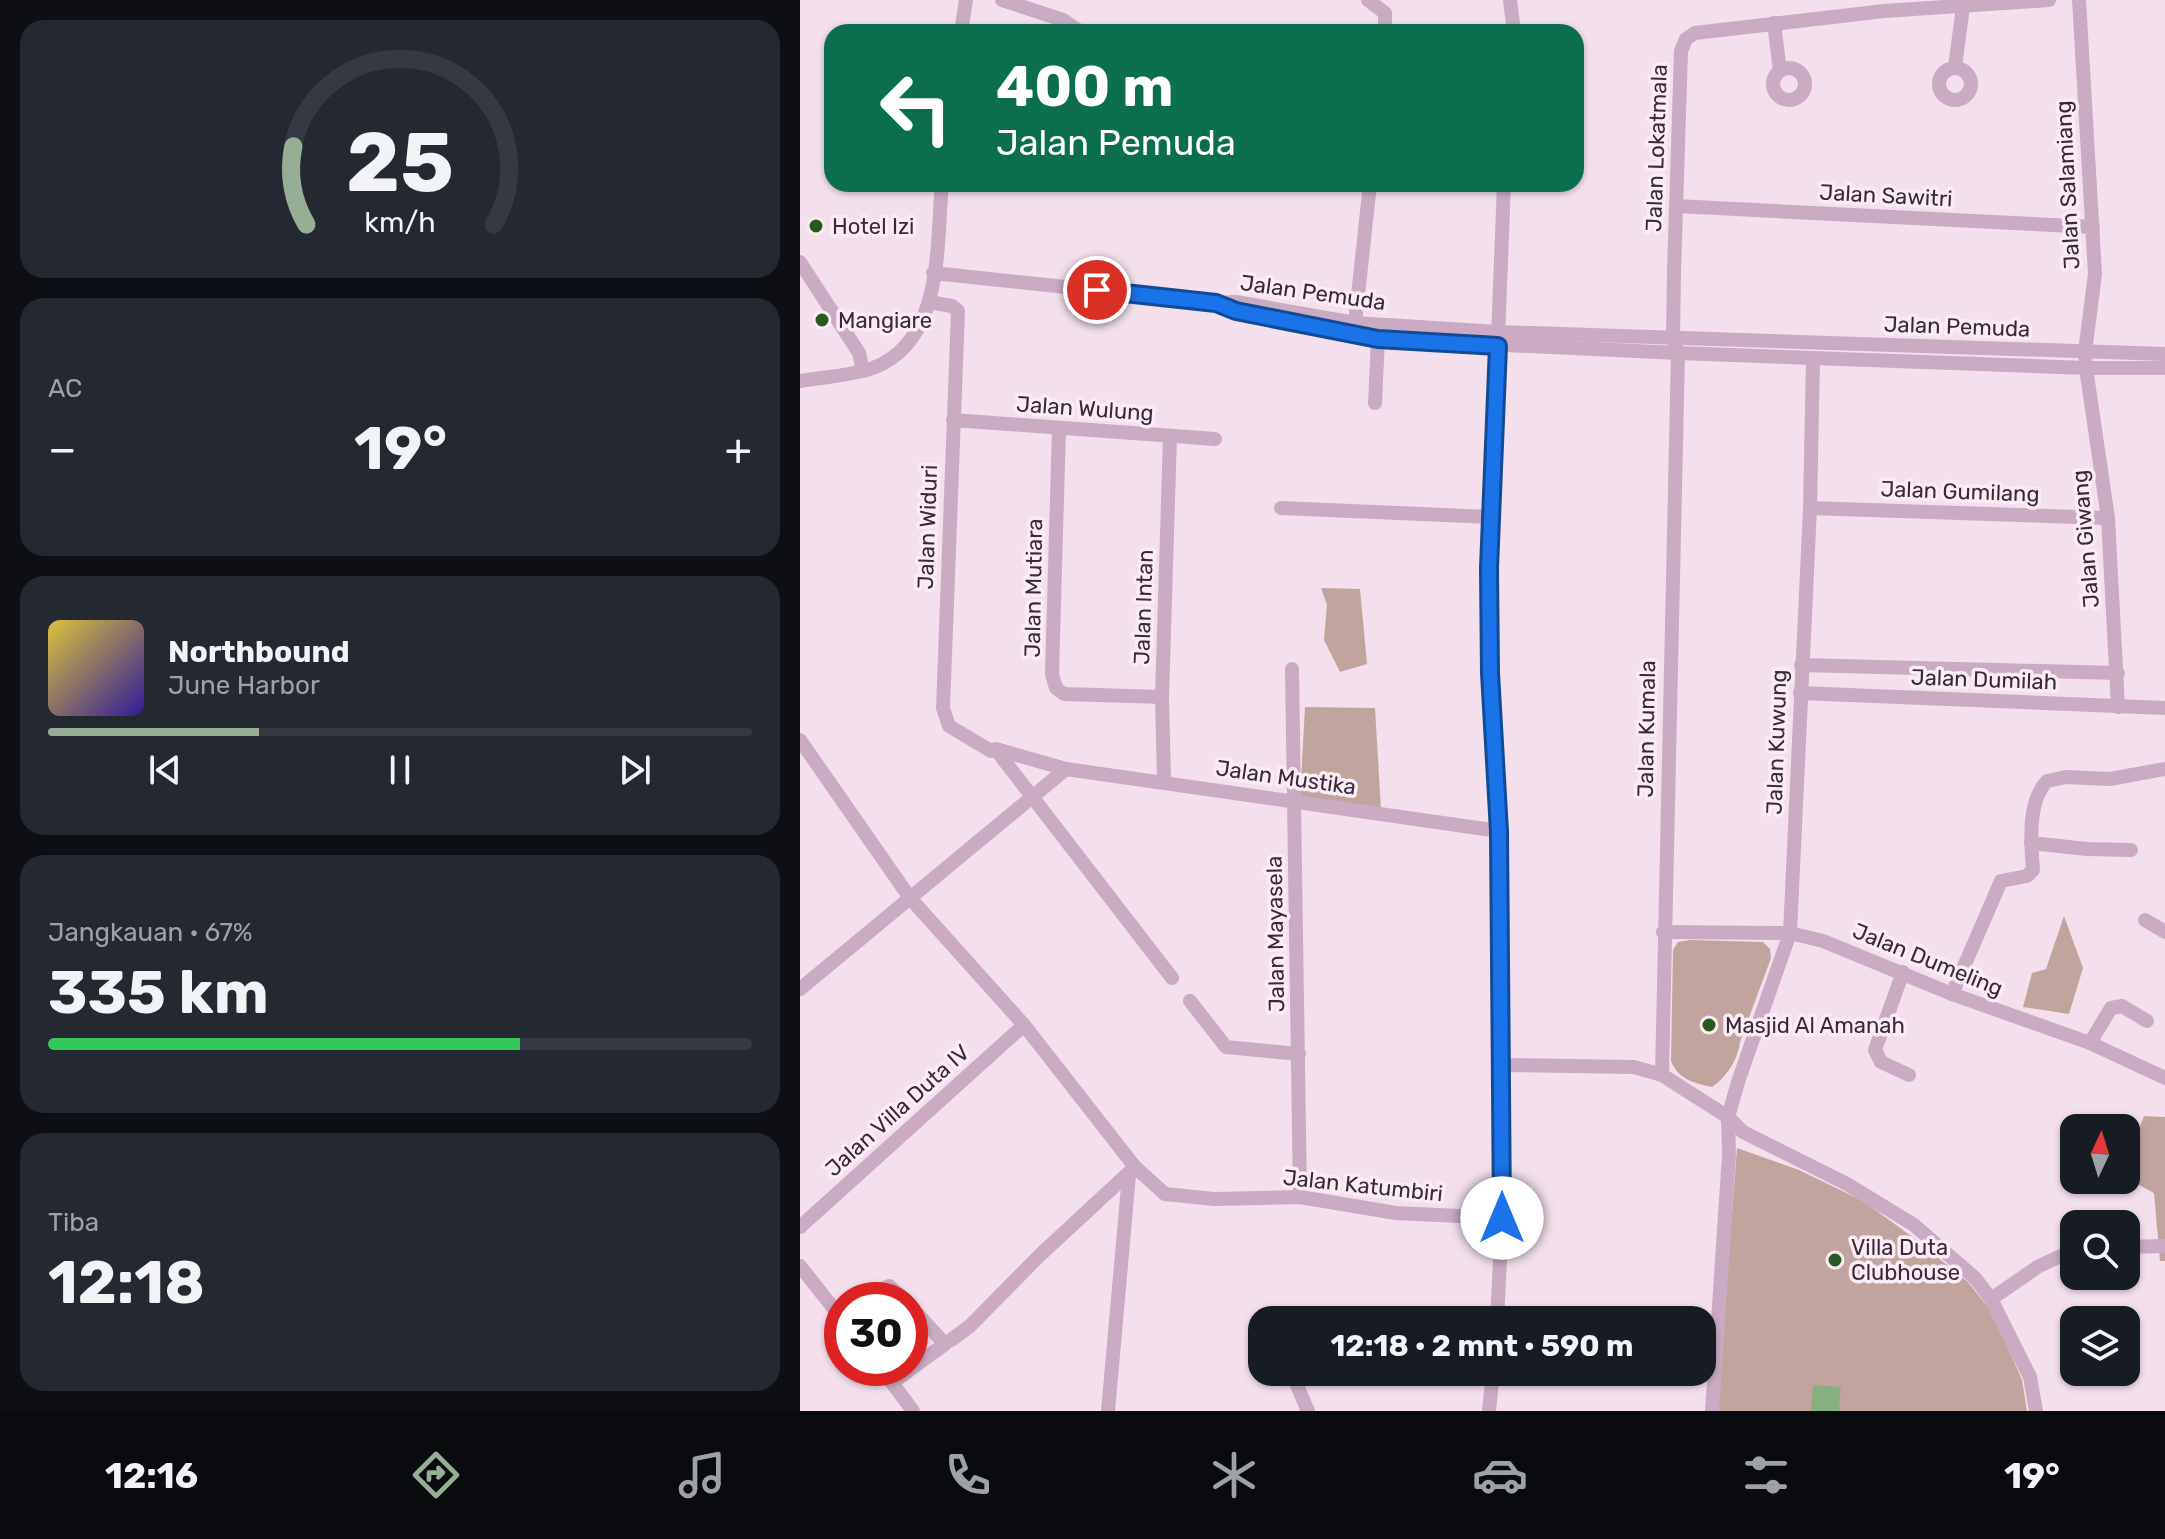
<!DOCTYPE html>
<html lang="id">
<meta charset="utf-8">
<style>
:root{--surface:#171b24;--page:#242831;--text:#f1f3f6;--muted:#9ea1a6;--line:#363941;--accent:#97ae96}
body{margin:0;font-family:Rubik,sans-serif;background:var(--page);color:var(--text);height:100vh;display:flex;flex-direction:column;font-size:30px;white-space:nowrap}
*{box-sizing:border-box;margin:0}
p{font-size:26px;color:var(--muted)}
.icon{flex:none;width:44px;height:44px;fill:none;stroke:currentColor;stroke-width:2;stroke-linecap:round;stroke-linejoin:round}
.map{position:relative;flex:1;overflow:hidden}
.sheet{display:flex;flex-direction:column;gap:20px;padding:20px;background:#0d0f14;width:800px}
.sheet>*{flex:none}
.top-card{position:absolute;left:24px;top:24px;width:760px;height:168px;border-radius:24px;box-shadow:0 2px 6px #0004;background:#0b6e4f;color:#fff;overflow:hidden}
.needle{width:52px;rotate:4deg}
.tools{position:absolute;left:1260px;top:1114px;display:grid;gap:16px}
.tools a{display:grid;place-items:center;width:80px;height:80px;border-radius:16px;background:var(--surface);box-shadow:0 2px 6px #0004;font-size:40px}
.speed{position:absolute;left:24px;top:1282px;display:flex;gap:16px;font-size:40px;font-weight:700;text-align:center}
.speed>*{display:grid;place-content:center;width:104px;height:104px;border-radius:50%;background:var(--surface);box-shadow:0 2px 6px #0004;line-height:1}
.speed .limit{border:12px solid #d22;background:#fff;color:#111}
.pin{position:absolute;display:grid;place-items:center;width:68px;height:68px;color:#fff;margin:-34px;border:4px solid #fff;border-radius:50%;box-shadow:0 2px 8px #0007}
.me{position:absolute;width:88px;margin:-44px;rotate:0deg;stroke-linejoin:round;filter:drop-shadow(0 0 6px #0008)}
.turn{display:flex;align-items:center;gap:28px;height:168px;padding:0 40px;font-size:36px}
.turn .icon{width:104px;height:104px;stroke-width:2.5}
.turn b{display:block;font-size:56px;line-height:68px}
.big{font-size:60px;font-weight:700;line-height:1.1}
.sheet .widget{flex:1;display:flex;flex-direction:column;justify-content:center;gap:12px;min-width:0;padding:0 28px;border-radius:24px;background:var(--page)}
.sheet .dial{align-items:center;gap:0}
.dial svg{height:208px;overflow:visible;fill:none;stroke:var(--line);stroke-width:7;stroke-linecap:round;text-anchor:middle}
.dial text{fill:var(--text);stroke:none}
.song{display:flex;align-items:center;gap:24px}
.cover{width:96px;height:96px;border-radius:12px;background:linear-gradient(135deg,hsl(50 70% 55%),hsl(250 70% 35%))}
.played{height:8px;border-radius:4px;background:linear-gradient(90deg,var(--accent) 30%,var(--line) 30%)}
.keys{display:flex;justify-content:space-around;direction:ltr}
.heat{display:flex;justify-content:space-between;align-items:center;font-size:44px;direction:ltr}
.charge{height:12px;border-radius:6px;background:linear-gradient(90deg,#34c759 67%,var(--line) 0)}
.trip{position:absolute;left:448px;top:1306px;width:468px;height:80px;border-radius:24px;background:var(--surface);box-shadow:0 2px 6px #0004;font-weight:700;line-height:80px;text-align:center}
.tabs{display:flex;height:128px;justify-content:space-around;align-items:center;background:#090b0e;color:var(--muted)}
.tabs .icon{width:56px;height:56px}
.tabs .active{color:var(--accent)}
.tabs b{font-size:36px;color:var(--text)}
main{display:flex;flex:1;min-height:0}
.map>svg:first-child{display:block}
.green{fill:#c2a49f}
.water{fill:#86b07f}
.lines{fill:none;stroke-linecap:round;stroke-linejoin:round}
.minor{stroke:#cbabc3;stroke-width:14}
.route-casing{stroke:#114b97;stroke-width:20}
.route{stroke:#1a73e8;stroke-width:14}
.poi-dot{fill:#285a20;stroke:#faecf5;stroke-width:3}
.labels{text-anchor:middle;stroke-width:7;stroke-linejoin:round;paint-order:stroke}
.street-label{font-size:22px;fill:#392a37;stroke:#faecf5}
.poi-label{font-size:22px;fill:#392a37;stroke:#faecf5;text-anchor:start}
</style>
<main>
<section class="sheet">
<div class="widget dial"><svg viewBox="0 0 100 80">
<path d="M14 69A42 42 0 1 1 86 69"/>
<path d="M14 69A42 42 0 0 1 9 39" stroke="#97ae96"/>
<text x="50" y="56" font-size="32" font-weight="700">25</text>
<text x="50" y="72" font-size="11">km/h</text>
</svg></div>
<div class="widget"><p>AC</p>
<div class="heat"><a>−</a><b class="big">19°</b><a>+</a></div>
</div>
<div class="widget">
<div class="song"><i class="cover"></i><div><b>Northbound</b><p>June Harbor</p></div></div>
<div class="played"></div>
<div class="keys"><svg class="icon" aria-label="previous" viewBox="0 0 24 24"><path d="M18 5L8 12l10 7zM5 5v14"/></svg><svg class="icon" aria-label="pause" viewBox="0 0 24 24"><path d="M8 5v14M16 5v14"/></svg><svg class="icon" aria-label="next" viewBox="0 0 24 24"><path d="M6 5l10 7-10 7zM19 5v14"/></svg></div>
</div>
<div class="widget"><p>Jangkauan · 67%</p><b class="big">335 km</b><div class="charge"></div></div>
<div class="widget"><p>Tiba</p><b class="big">12:18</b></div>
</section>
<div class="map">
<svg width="1365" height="1411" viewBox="0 0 1365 1411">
<rect width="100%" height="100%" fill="#f3e0ec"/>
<g class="green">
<path d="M521,588l39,1 7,75 -27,8 -16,-32 3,-35z"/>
<path d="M505,707l70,1 6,102 -81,-10z"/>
<path d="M1264,916l19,52 -14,46 -46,-7 9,-34 14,-4z"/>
<path d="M890,940l73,2 7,7 1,9 -31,84c-2,17 -13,35 -28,45 -19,-4 -34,-8 -41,-26l2,-111 5,-8z"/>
<path d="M1344,1116l21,1v144h-5l-6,-68 -28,-15v-13z"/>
<path d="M937,1148l62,22 64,31 51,37 54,44 26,33 28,65 5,31h-310z"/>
</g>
<path class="water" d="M1013,1385l28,2 -2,24h-28z"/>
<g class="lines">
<g class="minor">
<path d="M202,0l61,20 18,12"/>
<path d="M568,0l17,13v19"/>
<path d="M710,0l4,32"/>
<path d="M1279,0l16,274 -10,78 1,16 22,150 10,189"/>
<path d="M974,23l6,48"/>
<path d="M161,32l5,-32"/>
<path d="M1155,67l8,-60"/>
<circle cx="1155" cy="84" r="16"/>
<circle cx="989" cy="84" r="16"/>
<path d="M876,206l417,21"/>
<path d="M0,262l59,91 4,18"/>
<path d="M133,273l283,30 20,-1 119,21 143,9 667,22"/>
<path d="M129,302l23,4 6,5 -15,397 6,18 42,25 5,-2 70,20 433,62"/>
<path d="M428,308l150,31 300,14 408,15h79"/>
<path d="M555,323l15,-139"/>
<path d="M0,381c23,-4 50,-5 73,-13 71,-27 63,-122 69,-184"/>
<path d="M575,403l3,-64"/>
<path d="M153,420l262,19"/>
<path d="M259,428l-7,246 4,14 8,6 98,3"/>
<path d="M481,508l210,9"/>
<path d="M1010,508l298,10"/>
<path d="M1001,665l317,8"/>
<path d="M492,669l8,528"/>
<path d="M1000,693l365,15"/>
<path d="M0,740l110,158 114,127 111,142 30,27 49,5 86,-2 96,16 106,5"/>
<path d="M200,755l172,223"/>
<path d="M364,780l-2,-83 8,-261"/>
<path d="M1231,843l56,6 44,1"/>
<path d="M1345,920l20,12"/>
<path d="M863,932l127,1 33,8 129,53 138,49 75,35"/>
<path d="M1103,972l-28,78 6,12 28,13"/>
<path d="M0,989l266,-220"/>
<path d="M1152,994l49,-113 26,-5 6,-6c-2,-27 -6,-68 14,-89l19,-4 44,2 55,-10"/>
<path d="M390,1001l36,46 73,7"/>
<path d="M1290,1043l21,-35 11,-2 25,15"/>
<path d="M702,1065l132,2 28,8 66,42 15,15 104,52 67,41 61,53 16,21 39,78 6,34"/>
<path d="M862,1075l16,-722 -5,-15 1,-66 7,-221 5,-12 9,-6 189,-22 165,-11"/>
<path d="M0,1227l224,-202"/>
<path d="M1326,1247l39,-1"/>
<path d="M0,1266l42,53"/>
<path d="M1191,1299l48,-33 35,-16"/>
<path d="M60,1300l29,-14 16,14"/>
<path d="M697,1320l5,-102v-153l-3,-234 -9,-158 -1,-105 15,-384"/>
<path d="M151,1340l19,-14 69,-70 96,-89"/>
<path d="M81,1368l32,43"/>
<path d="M497,1372l-1,11 12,28"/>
<path d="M93,1382l52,-38 -35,-38"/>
<path d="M308,1411l21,-236"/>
<path d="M689,1411l4,-39"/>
<path d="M912,1411l17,-256 -1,-38 11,-38 51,-146 20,-425 3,-150"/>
</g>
</g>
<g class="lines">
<g class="route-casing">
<path id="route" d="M297,290l119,13 20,8 142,28 120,7 -9,222 1,105 9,158 3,387"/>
</g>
<use href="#route" class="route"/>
</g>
<g class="poi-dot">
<circle cx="16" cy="226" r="8"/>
<circle cx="22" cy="320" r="8"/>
<circle cx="909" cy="1025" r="8"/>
<circle cx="1035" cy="1260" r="8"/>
</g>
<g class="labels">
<g class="street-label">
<text transform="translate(856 148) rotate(-88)" y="8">Jalan Lokatmala</text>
<text transform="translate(1267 185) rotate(-93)" y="8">Jalan Salamiang</text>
<text transform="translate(1086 195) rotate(3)" y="8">Jalan Sawitri</text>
<text transform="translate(513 292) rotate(8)" y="8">Jalan Pemuda</text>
<text transform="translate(1157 326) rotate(2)" y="8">Jalan Pemuda</text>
<text transform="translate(285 408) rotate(4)" y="8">Jalan Wulung</text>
<text transform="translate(1160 491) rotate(2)" y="8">Jalan Gumilang</text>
<text transform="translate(127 527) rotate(-88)" y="8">Jalan Widuri</text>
<text transform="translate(1285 539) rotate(-95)" y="8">Jalan Giwang</text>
<text transform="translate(233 588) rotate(-89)" y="8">Jalan Mutiara</text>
<text transform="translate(343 607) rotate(-88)" y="8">Jalan Intan</text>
<text transform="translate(1184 679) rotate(2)" y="8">Jalan Dumilah</text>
<text transform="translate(846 729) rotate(-89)" y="8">Jalan Kumala</text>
<text transform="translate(976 742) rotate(-88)" y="8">Jalan Kuwung</text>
<text transform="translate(486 777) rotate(8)" y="8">Jalan Mustika</text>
<text transform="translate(475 934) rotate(-91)" y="8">Jalan Mayasela</text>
<text transform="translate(1128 959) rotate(22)" y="8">Jalan Dumeling</text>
<text transform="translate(97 1110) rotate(-42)" y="8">Jalan Villa Duta IV</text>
<text transform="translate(563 1185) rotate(6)" y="8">Jalan Katumbiri</text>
</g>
<g class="poi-label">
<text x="32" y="234">Hotel Izi</text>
<text x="38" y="328">Mangiare</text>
<text x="925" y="1033">Masjid Al Amanah</text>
<text x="1051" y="1255">Villa Duta<tspan x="1051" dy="25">Clubhouse</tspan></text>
</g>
</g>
</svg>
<div class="tools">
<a><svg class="needle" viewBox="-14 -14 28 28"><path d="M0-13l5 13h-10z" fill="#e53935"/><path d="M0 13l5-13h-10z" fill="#9ea1a6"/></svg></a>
<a><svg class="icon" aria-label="search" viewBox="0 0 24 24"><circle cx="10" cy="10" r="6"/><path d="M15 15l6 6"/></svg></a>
<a><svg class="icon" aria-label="layers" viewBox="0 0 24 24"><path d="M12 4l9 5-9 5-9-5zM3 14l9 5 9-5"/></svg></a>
</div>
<div class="speed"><div class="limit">30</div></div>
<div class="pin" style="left:297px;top:290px;background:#d93025"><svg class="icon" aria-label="arrive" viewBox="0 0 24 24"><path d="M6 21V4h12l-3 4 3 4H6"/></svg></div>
<svg class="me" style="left:702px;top:1218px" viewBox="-20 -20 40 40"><circle r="19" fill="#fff"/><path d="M0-13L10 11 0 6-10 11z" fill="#1a73e8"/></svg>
<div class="trip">12:18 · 2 mnt · 590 m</div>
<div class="top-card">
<div class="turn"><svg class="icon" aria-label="left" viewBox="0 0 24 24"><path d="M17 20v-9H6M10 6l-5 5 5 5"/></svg><div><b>400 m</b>Jalan Pemuda</div></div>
</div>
</div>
</main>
<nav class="tabs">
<b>12:16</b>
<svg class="icon active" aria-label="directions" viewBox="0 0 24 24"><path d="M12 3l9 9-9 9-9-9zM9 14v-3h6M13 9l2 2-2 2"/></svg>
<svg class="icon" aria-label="music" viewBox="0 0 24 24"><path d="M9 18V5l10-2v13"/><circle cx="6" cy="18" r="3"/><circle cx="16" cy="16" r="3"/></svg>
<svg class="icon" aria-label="phone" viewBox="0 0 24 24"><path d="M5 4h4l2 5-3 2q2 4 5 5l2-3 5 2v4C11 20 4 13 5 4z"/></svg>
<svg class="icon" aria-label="climate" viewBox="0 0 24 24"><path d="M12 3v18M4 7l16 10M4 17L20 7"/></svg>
<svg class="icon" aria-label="car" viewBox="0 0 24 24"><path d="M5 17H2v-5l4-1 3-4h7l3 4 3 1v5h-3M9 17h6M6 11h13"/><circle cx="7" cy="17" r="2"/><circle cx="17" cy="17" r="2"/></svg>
<svg class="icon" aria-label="filters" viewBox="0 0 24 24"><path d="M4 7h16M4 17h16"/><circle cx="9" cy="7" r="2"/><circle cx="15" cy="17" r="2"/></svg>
<b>19°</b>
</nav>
